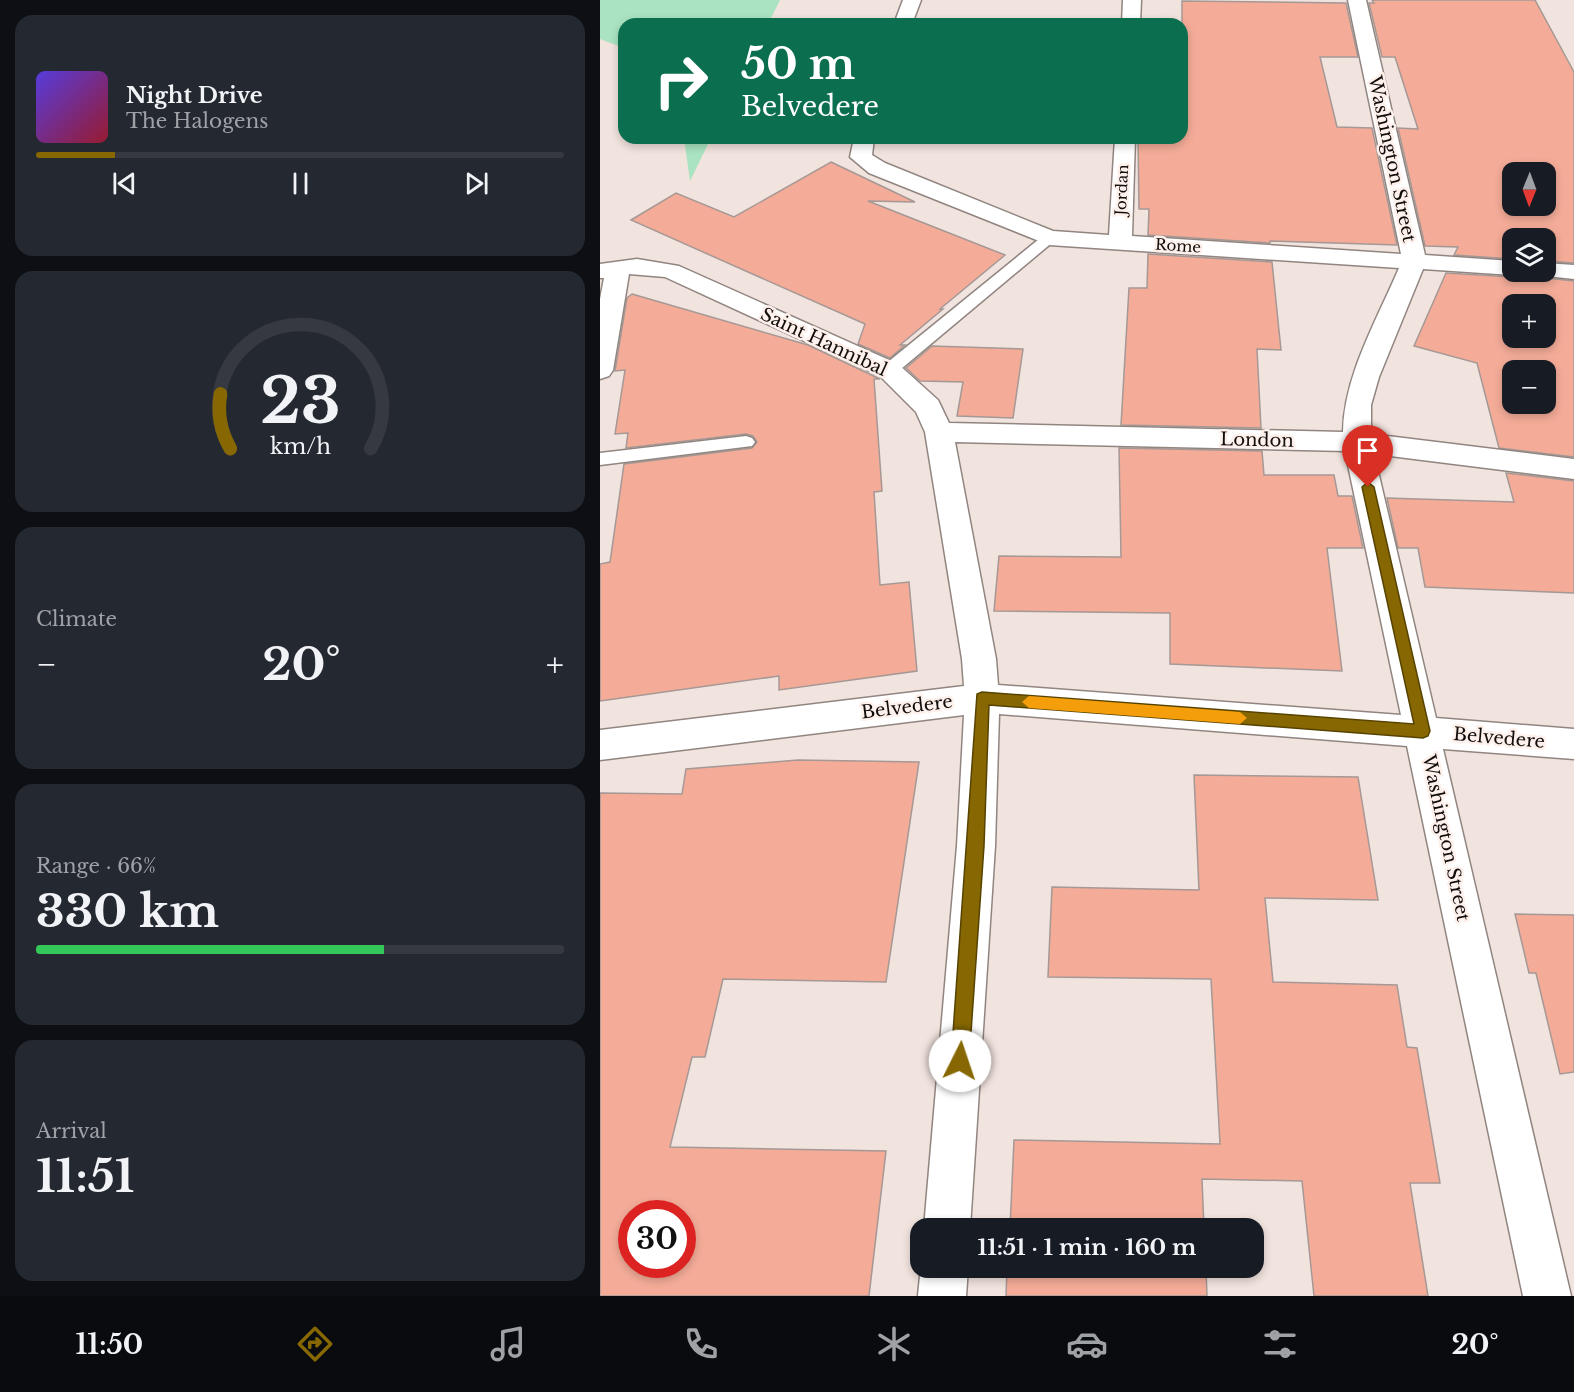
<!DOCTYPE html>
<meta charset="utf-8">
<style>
:root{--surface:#171b24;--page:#242831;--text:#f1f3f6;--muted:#9ea1a6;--line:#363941;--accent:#866701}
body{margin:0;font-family:"Libre Baskerville",serif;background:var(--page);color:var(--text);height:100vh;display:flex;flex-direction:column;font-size:22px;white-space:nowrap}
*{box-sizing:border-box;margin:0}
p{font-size:20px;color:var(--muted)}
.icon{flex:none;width:33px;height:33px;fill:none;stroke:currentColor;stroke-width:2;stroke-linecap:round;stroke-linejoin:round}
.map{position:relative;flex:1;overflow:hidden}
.sheet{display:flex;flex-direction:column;gap:15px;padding:15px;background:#0d0f14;width:600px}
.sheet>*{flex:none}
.top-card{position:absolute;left:18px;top:18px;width:570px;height:126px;border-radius:18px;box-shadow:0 3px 9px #0003;background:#0b6e4f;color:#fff;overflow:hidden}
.needle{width:39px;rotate:181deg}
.controls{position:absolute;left:902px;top:162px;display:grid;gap:12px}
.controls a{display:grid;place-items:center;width:54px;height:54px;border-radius:12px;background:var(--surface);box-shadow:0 3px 9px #0003;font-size:30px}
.speed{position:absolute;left:18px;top:1200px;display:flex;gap:12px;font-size:30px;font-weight:700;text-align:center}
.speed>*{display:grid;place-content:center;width:78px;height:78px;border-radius:50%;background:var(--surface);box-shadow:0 3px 9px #0003;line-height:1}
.speed .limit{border:9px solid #d22;background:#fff;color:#111}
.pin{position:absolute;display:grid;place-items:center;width:51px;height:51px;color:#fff;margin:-62px -26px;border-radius:50% 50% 50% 0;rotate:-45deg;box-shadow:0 0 6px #0007}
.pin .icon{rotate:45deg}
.me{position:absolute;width:66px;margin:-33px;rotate:4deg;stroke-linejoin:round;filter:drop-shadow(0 0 4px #0008)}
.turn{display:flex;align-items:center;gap:21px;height:126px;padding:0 24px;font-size:27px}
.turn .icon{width:78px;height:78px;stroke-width:2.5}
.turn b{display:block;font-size:42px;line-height:51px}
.big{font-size:45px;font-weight:800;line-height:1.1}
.sheet .tile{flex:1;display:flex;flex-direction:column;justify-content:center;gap:9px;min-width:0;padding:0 21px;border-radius:18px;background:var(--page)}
.sheet .dial{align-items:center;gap:0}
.dial svg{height:156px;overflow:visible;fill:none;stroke:var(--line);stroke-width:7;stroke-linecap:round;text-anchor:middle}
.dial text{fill:var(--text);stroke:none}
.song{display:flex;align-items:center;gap:18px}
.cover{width:72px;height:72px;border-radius:9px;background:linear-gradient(135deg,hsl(250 70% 55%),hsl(350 70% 35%))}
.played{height:6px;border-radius:3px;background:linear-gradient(90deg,var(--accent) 15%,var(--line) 15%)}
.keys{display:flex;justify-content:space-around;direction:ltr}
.heat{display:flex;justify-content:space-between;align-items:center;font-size:33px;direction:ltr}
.charge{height:9px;border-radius:4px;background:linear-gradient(90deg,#34c759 66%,var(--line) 0)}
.trip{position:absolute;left:310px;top:1218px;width:354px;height:60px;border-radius:18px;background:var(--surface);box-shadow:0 3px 9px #0003;font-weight:800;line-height:60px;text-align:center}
.menu{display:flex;height:96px;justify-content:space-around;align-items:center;background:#090b0e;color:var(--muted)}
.menu .icon{width:42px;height:42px}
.menu .on{color:var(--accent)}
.menu b{font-size:27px;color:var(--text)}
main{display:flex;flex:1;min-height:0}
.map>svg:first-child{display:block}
.green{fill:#aae3c2}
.building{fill:#f4ac98;stroke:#a59895;stroke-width:1.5;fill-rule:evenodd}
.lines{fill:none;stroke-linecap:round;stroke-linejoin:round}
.lane-casing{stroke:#918580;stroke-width:3}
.street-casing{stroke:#918580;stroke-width:3}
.lane{fill:#fff;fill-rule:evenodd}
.street{fill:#fff;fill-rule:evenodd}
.route{fill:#866701;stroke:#574301;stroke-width:1.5}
.slow{fill:#f59e0b}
.labels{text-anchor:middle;stroke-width:5;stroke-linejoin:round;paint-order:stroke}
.far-street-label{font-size:15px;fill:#110d0b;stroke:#fef0eb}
.street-label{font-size:18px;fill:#110d0b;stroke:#fef0eb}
</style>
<main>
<section class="sheet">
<div class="tile">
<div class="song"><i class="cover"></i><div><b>Night Drive</b><p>The Halogens</p></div></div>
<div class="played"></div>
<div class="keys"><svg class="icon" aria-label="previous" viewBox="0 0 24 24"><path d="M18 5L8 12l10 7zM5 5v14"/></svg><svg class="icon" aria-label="pause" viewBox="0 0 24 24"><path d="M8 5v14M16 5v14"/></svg><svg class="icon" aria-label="next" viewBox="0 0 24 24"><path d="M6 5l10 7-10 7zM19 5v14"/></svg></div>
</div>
<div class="tile dial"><svg viewBox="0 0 100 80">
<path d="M14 69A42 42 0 1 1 86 69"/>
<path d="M14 69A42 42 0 0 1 9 41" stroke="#866701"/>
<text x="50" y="56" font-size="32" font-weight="700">23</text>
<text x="50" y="72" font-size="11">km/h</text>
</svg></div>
<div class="tile"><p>Climate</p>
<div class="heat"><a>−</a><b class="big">20°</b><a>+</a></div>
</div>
<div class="tile"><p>Range · 66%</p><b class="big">330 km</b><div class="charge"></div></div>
<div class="tile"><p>Arrival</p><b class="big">11:51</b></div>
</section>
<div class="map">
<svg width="974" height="1296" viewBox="0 0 974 1296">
<rect width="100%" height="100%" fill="#f1e3de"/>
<g class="green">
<path d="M0,0h180l-12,24h-144v24l-24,-9z"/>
<path d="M84,138h27l-21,43z"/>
</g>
<g class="building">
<path d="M772,0h163l39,72v191l-29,-2v-23h-33v21l-58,-4 4,-8 -33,-1 -27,-118 20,1 -23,-72h-13l-13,-54h5zM912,172h33v34h-33z"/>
<path d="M582,1l164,2 12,54h-38l17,70 35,1 25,117 -127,-4v2l-122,-8 1,-26h-10l-1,-71h44z"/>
<path d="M231,162l84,40 -47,-1 137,54 -65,54h3l-43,36h5l-15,13 -32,-14 7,-20 -234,-104 45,-27 58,24z"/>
<path d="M548,254l124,8 9,88 -24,-1 4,79 -140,-3 8,-137h18z"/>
<path d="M924,272h8l5,5 37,4v176l-75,-9 -22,-85 -63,-17 32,-73 66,4zM912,304h33v34h-33zM912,370h33v34h-33z"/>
<path d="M32,294l176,51 72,34h-6l8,112 -8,1 6,93 29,-3 8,89 -138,19v-14l-179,25v-137l10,-2 14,-98 128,-16 5,-6 -4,-6 -7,-2 -120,14 2,-15 -13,1 10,-64 -10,1 12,-73z"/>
<path d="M332,346l91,3 -10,69 -56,-2 6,-34 -43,-1 -14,-13z"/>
<path d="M519,448l143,3 2,24h70l4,21h14l11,52h-36l15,123 -172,-7v-51l-176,-2 5,-55 122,1z"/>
<path d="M906,473l68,8v112l-149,-6 -7,-39h-20l-11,-50 127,4z"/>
<path d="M198,760l121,2 -33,220 -163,-3 -18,78h-13l-22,90 216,4 -17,145h-269v-503l82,1 4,-25zM32,1214h50v50h-50z"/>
<path d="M594,775l164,2 20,123 -113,-2 8,84 124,3 10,62 10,1 23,135h-30l18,113h-114l-12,-115 -100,-2 2,49h-194l4,-88 206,4 -9,-165 -163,-2 4,-90 147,3z"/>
<path d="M915,914l59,1v157l-14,2 -24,-101h-7z"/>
<path d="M407,1268h199l1,28h-201z"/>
</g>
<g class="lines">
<g class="lane-casing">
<g id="lane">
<path d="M449,234l5,1 2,3 -2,3 -159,133h-12l-2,-4 2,-4 161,-131z"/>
<path d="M146,436l6,2 3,4 -3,4 -152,19v-12z"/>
</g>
</g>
<g class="street-casing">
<g id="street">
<path d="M303,0h18l-9,24h-18z"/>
<path d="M523,0h18l-1,24h-18z"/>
<path d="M748,0h18l59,255 87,6v11h10l-10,3 -89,-6 -44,108 -8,28v29l203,25v20l-200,-25 62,264 138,11v30l-131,-10 128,547h-48l-116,-550 -408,-32 -4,132 -25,382h-46l33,-382 7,-131 -364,45v-30l364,-44 -2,-27 -37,-227 -9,-20 -36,-36 -215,-99 -36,-3 -16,96 -4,6 -9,3v-80l4,-21h-4v-14l37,-5 42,7 219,98 40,36 11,23 394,9c1,-57 34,-112 56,-164l-350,-23 -180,-72 -19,-16 4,-19h20l-2,17 13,8 168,68 56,4 6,-97h20l-3,98 269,18zM355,442l390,9 56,264 -403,-30 -2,-26z"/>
<path d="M945,263l29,2v14l-37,-4 -3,-3h11z"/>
<path d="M321,1266l47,2 -2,28h-48z"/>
</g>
</g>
<use href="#lane" class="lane"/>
<use href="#street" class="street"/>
</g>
<path class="route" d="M768,482l6,5 56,244 -2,5 -5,2 -434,-33 -5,141 -15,215 -3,6 -6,3 -6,-3 -3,-6 26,-367 5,-2 432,32 -52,-237z"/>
<path class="slow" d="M429,696l211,16 7,6 -7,6 -211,-16 -7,-6z"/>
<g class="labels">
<g class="far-street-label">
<text transform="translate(522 190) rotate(-87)" y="5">Jordan</text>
<text transform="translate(578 246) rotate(4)" y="5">Rome</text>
</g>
<g class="street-label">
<text transform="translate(792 159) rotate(78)" y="6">Washington Street</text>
<text transform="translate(224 342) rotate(25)" y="6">Saint Hannibal</text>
<text transform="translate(657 440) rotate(1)" y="6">London</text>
<text transform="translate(307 707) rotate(-7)" y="6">Belvedere</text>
<text transform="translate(899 738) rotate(5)" y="6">Belvedere</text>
<text transform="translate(846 838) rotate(78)" y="6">Washington Street</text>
</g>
</g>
</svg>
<div class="controls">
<a><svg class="needle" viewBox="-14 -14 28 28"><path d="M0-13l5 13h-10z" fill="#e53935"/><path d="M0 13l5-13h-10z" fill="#9ea1a6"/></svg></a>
<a><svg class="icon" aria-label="layers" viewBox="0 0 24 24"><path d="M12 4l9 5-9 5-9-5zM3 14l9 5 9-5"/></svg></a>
<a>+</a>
<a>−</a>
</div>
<div class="speed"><div class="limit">30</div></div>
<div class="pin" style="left:768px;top:487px;background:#d93025"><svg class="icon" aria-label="arrive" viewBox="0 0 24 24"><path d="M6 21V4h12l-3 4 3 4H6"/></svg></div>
<svg class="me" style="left:360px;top:1061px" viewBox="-20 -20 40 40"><circle r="19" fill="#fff"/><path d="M0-13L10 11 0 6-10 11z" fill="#866701"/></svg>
<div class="trip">11:51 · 1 min · 160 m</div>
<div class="top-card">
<div class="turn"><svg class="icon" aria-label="right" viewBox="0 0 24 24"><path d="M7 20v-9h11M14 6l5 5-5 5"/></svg><div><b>50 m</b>Belvedere</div></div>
</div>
</div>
</main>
<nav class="menu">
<b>11:50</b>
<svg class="icon on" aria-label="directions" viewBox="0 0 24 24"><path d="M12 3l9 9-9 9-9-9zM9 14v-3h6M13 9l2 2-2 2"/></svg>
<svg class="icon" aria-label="music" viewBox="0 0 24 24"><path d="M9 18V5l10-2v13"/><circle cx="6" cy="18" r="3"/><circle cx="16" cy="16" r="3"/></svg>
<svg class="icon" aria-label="phone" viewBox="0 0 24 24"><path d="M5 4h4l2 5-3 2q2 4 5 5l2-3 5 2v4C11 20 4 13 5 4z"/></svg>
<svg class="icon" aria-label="climate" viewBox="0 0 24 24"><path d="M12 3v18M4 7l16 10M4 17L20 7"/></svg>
<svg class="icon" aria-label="car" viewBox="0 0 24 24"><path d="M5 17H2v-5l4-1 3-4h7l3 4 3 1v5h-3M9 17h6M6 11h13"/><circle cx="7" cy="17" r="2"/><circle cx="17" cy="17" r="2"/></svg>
<svg class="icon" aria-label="filters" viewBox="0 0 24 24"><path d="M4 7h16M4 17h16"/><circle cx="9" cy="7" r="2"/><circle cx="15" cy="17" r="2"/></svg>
<b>20°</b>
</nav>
